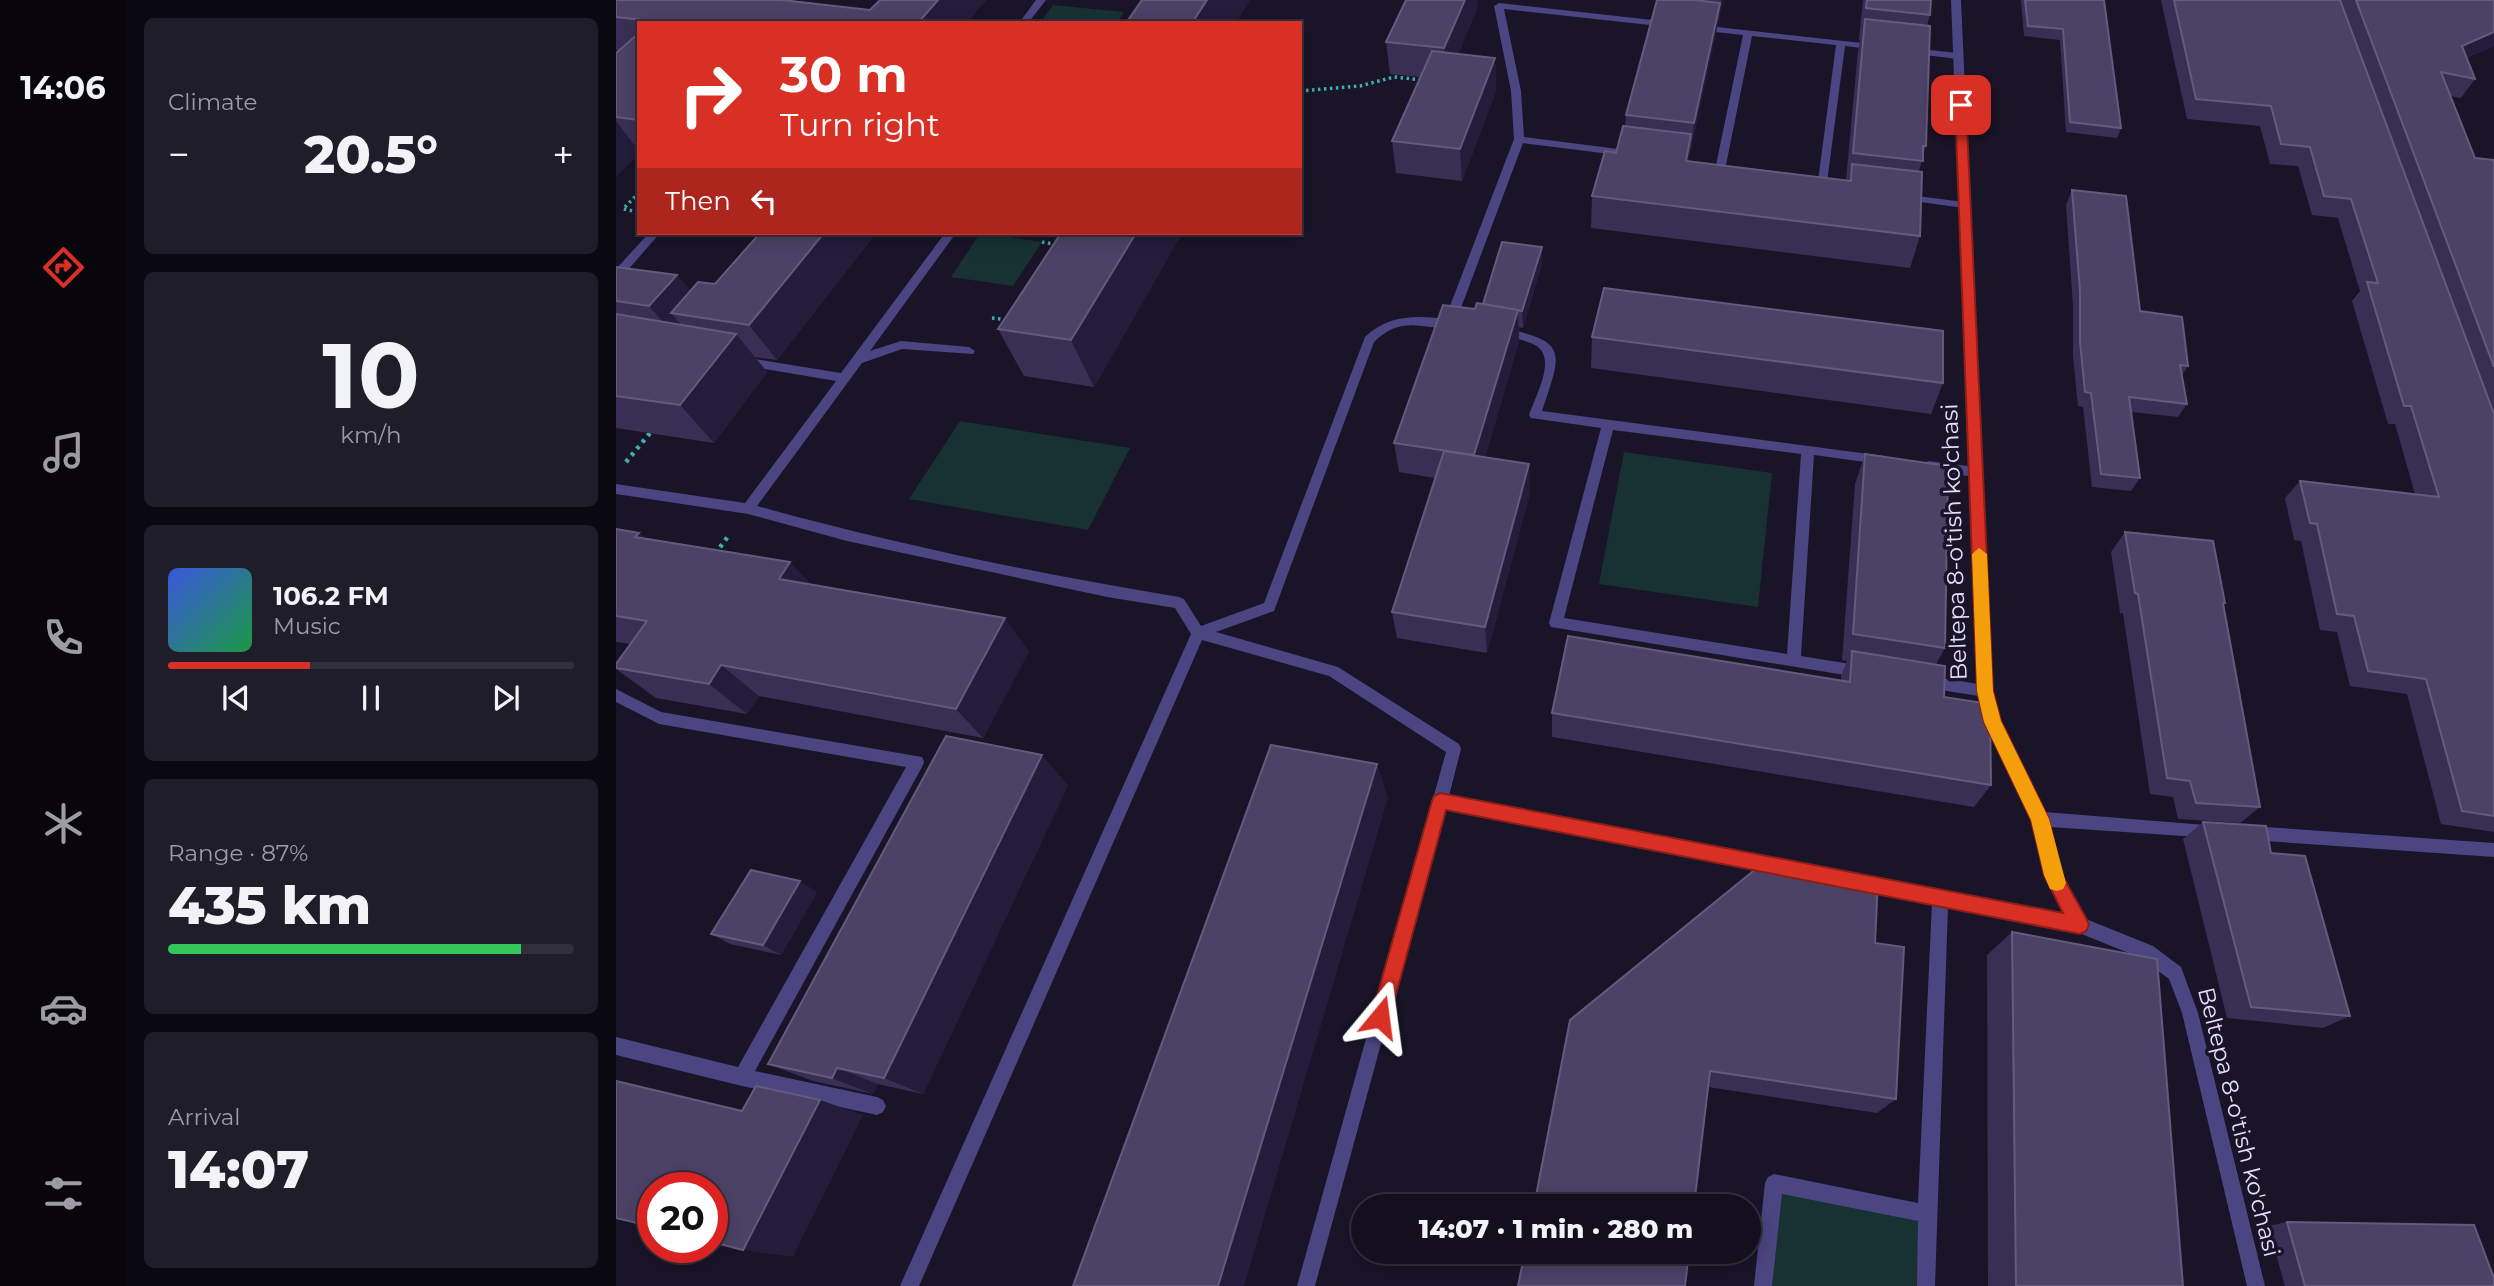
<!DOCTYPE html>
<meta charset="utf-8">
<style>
:root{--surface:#130f1e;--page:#201d2b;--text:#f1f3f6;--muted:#9d9ca4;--line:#322f3c;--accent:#d93025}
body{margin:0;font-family:Montserrat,sans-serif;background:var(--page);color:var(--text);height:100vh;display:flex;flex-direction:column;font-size:26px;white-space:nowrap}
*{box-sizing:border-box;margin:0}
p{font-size:23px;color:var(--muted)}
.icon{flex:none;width:38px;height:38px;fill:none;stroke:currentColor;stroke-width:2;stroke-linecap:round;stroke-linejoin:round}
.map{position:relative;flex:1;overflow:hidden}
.panel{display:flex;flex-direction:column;gap:18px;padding:18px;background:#0a0810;width:490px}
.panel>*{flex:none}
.guide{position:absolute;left:21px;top:21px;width:665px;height:214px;border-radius:0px;box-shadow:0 4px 18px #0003,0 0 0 2px var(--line);background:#d93025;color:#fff;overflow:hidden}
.speed{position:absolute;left:21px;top:1172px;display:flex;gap:14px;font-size:35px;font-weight:700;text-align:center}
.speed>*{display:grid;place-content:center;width:91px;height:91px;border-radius:50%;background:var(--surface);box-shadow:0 4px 18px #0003,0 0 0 2px var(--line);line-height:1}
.speed .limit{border:10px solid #d22;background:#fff;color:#111}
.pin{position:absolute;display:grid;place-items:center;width:60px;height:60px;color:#fff;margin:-30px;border-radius:14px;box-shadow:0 4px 10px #0006}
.me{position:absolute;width:77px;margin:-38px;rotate:16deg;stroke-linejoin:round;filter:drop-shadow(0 0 5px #0008)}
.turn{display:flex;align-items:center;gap:24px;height:147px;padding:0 28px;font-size:32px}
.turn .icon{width:91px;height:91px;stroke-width:2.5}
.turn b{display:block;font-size:49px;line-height:60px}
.then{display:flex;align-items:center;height:66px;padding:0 28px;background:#0003;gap:14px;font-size:26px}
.big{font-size:52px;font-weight:800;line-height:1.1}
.panel .tile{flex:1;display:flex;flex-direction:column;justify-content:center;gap:10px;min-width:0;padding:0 24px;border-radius:10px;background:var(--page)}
.panel .dial{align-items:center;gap:0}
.dial b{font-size:91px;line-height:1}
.song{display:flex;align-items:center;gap:21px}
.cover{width:84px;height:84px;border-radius:10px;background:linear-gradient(135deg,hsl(230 70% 55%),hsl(140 70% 35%))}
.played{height:7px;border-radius:4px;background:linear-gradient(90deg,var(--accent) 35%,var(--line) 35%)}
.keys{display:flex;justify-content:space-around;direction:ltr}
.heat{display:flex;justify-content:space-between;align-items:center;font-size:38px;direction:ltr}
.charge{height:10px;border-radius:5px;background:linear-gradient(90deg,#34c759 87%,var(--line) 0)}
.trip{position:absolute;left:735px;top:1194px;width:410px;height:70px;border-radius:35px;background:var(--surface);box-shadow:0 4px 18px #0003,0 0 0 2px var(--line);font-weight:800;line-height:70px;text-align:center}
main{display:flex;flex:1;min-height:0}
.tab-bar{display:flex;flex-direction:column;width:126px;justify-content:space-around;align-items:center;background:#08060c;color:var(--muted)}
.tab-bar .icon{width:49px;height:49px}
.tab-bar .active{color:var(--accent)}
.tab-bar b{font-size:32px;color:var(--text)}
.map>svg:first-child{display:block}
.green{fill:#183132}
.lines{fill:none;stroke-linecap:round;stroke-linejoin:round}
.path-far1{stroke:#40aeae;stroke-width:3.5;stroke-dasharray:2.5 3.5;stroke-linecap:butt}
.path{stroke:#40aeae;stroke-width:4.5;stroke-dasharray:3.5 5;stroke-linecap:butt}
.service{fill:#4b4581;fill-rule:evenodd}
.minor{fill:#4b4581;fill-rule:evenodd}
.wall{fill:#392f54}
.shaded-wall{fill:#241c3b}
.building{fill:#4b4266;stroke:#635b7d;stroke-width:2}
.route{fill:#d93025;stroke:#8d1f18;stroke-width:2}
.slow{fill:#f59e0b}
.labels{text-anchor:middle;stroke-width:7;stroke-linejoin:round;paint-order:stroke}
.street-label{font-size:23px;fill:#e4dffb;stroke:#191428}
</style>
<main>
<nav class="tab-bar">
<b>14:06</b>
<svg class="icon active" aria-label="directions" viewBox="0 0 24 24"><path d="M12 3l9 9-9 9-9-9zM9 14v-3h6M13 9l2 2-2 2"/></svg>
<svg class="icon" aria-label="music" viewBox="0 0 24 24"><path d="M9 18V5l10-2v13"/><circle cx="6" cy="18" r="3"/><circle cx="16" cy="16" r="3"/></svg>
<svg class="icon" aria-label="phone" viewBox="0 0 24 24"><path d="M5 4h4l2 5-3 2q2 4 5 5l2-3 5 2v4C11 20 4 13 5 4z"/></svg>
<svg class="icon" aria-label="climate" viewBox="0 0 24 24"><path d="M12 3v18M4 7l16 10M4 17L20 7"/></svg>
<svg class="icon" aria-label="car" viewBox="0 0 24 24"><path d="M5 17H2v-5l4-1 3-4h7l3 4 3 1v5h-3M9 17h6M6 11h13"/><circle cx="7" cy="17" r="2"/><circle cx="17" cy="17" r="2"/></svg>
<svg class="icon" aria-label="filters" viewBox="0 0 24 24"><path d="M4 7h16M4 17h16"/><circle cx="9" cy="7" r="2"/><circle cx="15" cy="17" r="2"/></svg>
</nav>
<section class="panel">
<div class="tile"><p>Climate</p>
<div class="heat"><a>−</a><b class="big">20.5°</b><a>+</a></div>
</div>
<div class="tile dial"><b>10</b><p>km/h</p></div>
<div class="tile">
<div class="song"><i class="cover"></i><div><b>106.2 FM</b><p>Music</p></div></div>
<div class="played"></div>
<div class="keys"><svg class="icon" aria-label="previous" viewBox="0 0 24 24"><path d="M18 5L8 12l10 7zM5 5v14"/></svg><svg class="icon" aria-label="pause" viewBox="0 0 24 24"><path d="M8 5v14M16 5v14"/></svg><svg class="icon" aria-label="next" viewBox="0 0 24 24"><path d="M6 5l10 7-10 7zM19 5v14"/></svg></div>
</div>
<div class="tile"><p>Range · 87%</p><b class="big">435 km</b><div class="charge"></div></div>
<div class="tile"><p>Arrival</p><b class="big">14:07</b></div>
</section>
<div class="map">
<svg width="1878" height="1286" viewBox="0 0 1878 1286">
<rect width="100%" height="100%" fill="#191428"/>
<g class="green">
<path d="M437,5l71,7 -7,11h-77z"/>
<path d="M364,233l62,9 -29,44 -62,-9z"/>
<path d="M344,421l170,27 -42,82 -179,-31z"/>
<path d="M1008,452l148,21 -14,134 -159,-23z"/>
<path d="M1158,1183l153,31 -1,72h-163z"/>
</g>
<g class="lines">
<g class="path-far1">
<path d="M684,91l60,-5 34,-9 29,3"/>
<path d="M22,212l-15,-3 16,-16"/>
<path d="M426,242l17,3"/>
<path d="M376,318l17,2"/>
</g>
<g class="path">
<path d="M10,462l24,-29"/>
<path d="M99,554l14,-19"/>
</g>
<g class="service">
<path d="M420,0h10l-18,23h-9z"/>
<path d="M883,3l172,19v4l-3,1 -164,-18 17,82 3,46 110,14 5,3 -5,3 -111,-14 -67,178 4,3 -2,3c-32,6 -53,-15 -84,15l-100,269 -58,21 122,35 121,77 2,5 -12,47 331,63 6,2 2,5 -2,5 -6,2 -335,-64 -130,477h-18l149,-534 -117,-76 -127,-36 -283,646h-19l291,-652 -16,-26 -68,-11 -260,-56 -99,-27 -132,-20v-10l129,19 91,-122 -94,-16 -6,-4 2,-3 4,-1 99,16 104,-140h11l-86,118 31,-10 68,6 6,4 -2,3 -71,-5 -40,14 -105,143c139,38 280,68 422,91l5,2 17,27 63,-23 101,-266c22,-22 51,-22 80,-18l69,-180 -3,-48 -17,-85z"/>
<path d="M1083,25l181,20v4l-3,1 -32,-4 -19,144h-8l-1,-2 19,-143 -84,-9 -26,129 -5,3 -5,-3 27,-130 -47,-5v-4z"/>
<path d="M1295,48l47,5 5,3 -5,3 -50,-6v-4z"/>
<path d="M1286,194l62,8 5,3 -5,3 -66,-9 -1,-2z"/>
<path d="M33,233h11l-40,46 -4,1v-11z"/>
<path d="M886,328c68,13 59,25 40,83l342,45 2,3 -6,5 -66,-9 -13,201 62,10 5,2 2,4 -2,4 -5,2 -312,-51 -2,-4 52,-195 -70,-10 -2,-3c6,-18 29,-58 6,-70 -11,-6 -25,-7 -37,-10v-6zM997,430l188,24 -14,200 -223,-36z"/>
<path d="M1312,461l48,6 6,5 -6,5 -48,-6 -6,-5z"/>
<path d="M1312,676l57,9 5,2 2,4 -2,4 -5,2 -57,-9 -5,-2 -2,-4 2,-4z"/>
<path d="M0,689l45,23 261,45 2,5 -2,5 -167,304 122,26 6,3 3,6 -3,6 -6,3 -135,-29 -126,-31v-18l122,30 168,-300 -247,-43 -43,-22z"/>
<path d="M1246,874l218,43 6,2 2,6 -2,6 -6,2 -132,-26 -13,379h-18l1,-65 -136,-27 -10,92h-18l11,-103 3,-6 6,-3 144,29 14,-300 -76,-16 -2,-5 2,-5z"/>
</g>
<g class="minor">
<path d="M1335,0h10l31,691 7,30 46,91 173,14 3,5 -3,5 -5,2 -163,-11 10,46 26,46 67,27 28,21 17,46 67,273h-18l-65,-273 -13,-34 -28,-21 -67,-27 -29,-56 -12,-55 -48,-98 -7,-31z"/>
<path d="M1635,826l243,17v14l-243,-17 -5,-2 -3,-5 3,-5z"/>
</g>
</g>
<g class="wall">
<path d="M0,0l254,10 10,-10h106l-20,23h-327v131l-23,22v-123l3,-3h-3z"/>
<path d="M1041,0h66l-35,161 158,19 12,-129 2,-11h-1l4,-40h68l-1,15 -3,10 -1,121 -7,25 1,65 -10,32 -319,-40 1,-32 24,-43 9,-27 1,-11z"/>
<path d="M1405,0h83l17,128 -4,10 -51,-6 -6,-92 -36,-4z"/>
<path d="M1545,0h333v46l-28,12 9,21 -14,19 -11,-2 25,62 19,2v672l-53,-8 -34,-130 -57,-8 -13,-54 -17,-2 -19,-89 -7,-1 -9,-42 15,-17 115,13 -20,-70h-7l-36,-123 8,-10 -22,-73 -26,-3 -14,-49 -28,-2 -10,-38 -73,-7z"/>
<path d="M862,6l-20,48 37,4 1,33 -34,90 -66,-8 -4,-32 28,-64 -30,-3 -4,-32z"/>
<path d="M1456,190l68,121 48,55 -6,9 5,29 -9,13 -47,-5 9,66 -9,13 -39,-4 -9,-80 -5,-1 -5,-50v-50l-7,-101z"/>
<path d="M144,233h116l-99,127 -22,-3 12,15 -53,71 -98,-15v-161l61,8 13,16 25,-7z"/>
<path d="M566,233l-88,154 -70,-11 -26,-47z"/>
<path d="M926,264l-19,64 -4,-1v14l-34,116 44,7 1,29 -43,160 -90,-15 -5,-26 43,-134 -36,-6 -5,-29 89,-139z"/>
<path d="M976,337l351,46 -12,31 -340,-46z"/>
<path d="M1249,454l80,194 -9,16 8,33 47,88 -17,22 -422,-70v-24l289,-33v-4l6,-15 -5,-1 13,-176z"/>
<path d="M0,529l23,4 6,6 167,46 217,66 -46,87 -224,-42 -12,18 -91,-16 -40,-29v-5l15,-20 -15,-2z"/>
<path d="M1509,532l100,71 -2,3 37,201 -20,16 -62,-4 -5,-22 -23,-3 -27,-181h-3l-9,-61z"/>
<path d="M452,785l-145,309 -45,-10 -5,10 -60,-13 -45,-17z"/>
<path d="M1587,822l68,31 79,163 -27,12 -96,-10 -44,-179z"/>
<path d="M201,892l-36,63 -51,-11 -19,-10z"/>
<path d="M1396,932l171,354h-195l-1,-331z"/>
<path d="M1259,943l21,156 -19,14 -169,-26 -174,119z"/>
<path d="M1671,1222l207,64h-209l-17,-60z"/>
</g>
<g class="shaded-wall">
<path d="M322,0h48l-20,23h-48z"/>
<path d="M591,0h43l-14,23h-44z"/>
<path d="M849,0h12l1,6 -31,74 -3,-32z"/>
<path d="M1105,0h2l-5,25z"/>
<path d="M1104,3l-4,32 -26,120 4,-32z"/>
<path d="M1878,32v14l-46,19 14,-19z"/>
<path d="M879,58l1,33 -34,90 -2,-32z"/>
<path d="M0,121l23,30v3l-23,22z"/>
<path d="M1075,134l-3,32 -2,-5z"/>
<path d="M208,233h52l-99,127 -28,-35z"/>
<path d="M520,233h46l-88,154 -23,-47z"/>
<path d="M926,247v17l-19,64 -1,-17z"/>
<path d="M61,275l32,40 -38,-2 20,23 -8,9 -34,-39z"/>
<path d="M902,310l1,31 -42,143 -3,-29z"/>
<path d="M120,334l31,38 -53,71 -34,-38z"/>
<path d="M913,464l1,29 -43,160 -2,-26z"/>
<path d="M23,533l38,34 -42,-30z"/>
<path d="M174,562l33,34 -44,-17z"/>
<path d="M389,618l24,33 -46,87 -27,-29z"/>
<path d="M105,665l38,31 -12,18 -38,-30z"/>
<path d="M426,755l26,30 -145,309 -39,-16z"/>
<path d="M761,764l11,34 -144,488h-26z"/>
<path d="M184,881l17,11 -36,63 -18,-10z"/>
<path d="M221,1068l41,16 -5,10 -41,-16z"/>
<path d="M204,1100l43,15 -70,142 -50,-7z"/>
</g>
<g class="building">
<path d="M0,0h166l88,10 10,-10h58l-20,23h-268l2,-2 -36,-4z"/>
<path d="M526,0h65l-15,23h-66z"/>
<path d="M790,0h59l-21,48 -58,-6z"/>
<path d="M1041,0h37l26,3 -26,120 -68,-8z"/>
<path d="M1251,0h64l-1,15 -64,-7z"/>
<path d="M1409,0h79l17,128 -51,-6 -7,-93 -35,-3z"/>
<path d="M1558,0h166l154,414v402l-32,-5 -36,-132 -58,-8 -14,-55 -17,-2 -20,-90 -7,-1 -10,-42 139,16 -28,-91h-7l-37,-124 11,1 -27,-84 -27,-3 -14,-49 -29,-3 -10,-38 -75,-7z"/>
<path d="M1740,0h138v32l-32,14 13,33 -34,-7 34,86 19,2v207z"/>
<path d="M1249,19l65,7 -4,120h-3v15l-70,-8z"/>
<path d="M23,33v87l-23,-3v-64z"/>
<path d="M816,51l63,7 -35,91 -68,-8z"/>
<path d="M1007,126l68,8 -5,27 165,20 1,-17 70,8 -2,64 -328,-40 13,-45 11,2z"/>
<path d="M1456,190l54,6 14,115 42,6 6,49 -8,-1 7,39 -58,-7 11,81 -39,-4 -10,-81 -6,-1 -5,-50v-51z"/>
<path d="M144,233h64l-75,92 -78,-12 27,-31 17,2z"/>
<path d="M445,233h75l-65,107 -73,-11z"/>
<path d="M886,242l40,5 -20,64 -39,-7z"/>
<path d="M0,267l61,8 -28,31 -33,-5z"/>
<path d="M988,288l339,43v52l-351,-46z"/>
<path d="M861,303l41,7 -44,145 -80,-12 49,-138 32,4z"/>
<path d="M0,314l120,20 -56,71 -64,-9z"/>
<path d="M828,451l85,13 -44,163 -93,-15z"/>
<path d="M1249,454l83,12 -3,182 -92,-14z"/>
<path d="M0,529l23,4 -4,4 155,25 -11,17 226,39 -49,91 -235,-44 -12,19 -93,-16v-4l31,-43 -31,-5z"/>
<path d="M1509,532l88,9 12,62h-2l37,204 -64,-4 -6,-22 -23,-3 -29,-184 -3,-1z"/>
<path d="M952,636l282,46 2,-31 93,15 -1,31 46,7 1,81 -439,-72z"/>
<path d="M330,736l96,19 -158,323 -47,-10 -5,10 -64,-14z"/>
<path d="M655,745l106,19 -159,522h-145z"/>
<path d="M1587,822l63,4 5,27 34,3 45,160 -99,-9z"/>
<path d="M1152,859l110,20 -3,64 29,4 -8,152 -186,-28 -16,135h-160l36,-186z"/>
<path d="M135,870l49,11 -37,64 -52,-11z"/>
<path d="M1396,932l145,27 26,327h-167z"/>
<path d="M0,1081l126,30 14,-25 64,14 -77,150 -31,-8v-54h-59v39l-37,-9z"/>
<path d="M1671,1222l187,3 20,53v8h-189z"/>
<path d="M909,1251h164l-4,35h-167z"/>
</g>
<path class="route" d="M1345,102l5,3 27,586 8,30 48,98 12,54 25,45 3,7 -3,6 -6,3 -634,-124 -56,207 -3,7 -7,2 -6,-2 -3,-7 61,-216 2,-5 6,-3 623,120 -19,-38 -13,-55 -47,-98 -7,-31 -22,-586z"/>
<path class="slow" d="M1363,548l8,6 6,137 8,30 48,98 17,64 -3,6 -6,2 -7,-2 -6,-14 -13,-55 -47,-98 -7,-31 -5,-137z"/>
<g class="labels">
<g class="street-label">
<text transform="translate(1338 542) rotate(-92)" y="8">Beltepa 8-o'tish ko'chasi</text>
<text transform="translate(1623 1122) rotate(76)" y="8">Beltepa 8-o'tish ko'chasi</text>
</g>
</g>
</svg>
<div class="speed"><div class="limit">20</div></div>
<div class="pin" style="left:1345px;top:105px;background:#d93025"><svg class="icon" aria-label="arrive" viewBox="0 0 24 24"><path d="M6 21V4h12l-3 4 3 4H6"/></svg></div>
<svg class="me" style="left:764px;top:1017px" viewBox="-20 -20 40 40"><path d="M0-17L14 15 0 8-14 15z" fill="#d93025" stroke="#fff" stroke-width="4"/></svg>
<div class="trip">14:07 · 1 min · 280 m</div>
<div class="guide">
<div class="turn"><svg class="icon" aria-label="right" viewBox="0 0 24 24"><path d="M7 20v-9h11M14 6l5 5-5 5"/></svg><div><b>30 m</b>Turn right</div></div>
<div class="then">Then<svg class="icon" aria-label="left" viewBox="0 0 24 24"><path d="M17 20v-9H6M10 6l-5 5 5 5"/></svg></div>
</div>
</div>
</main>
